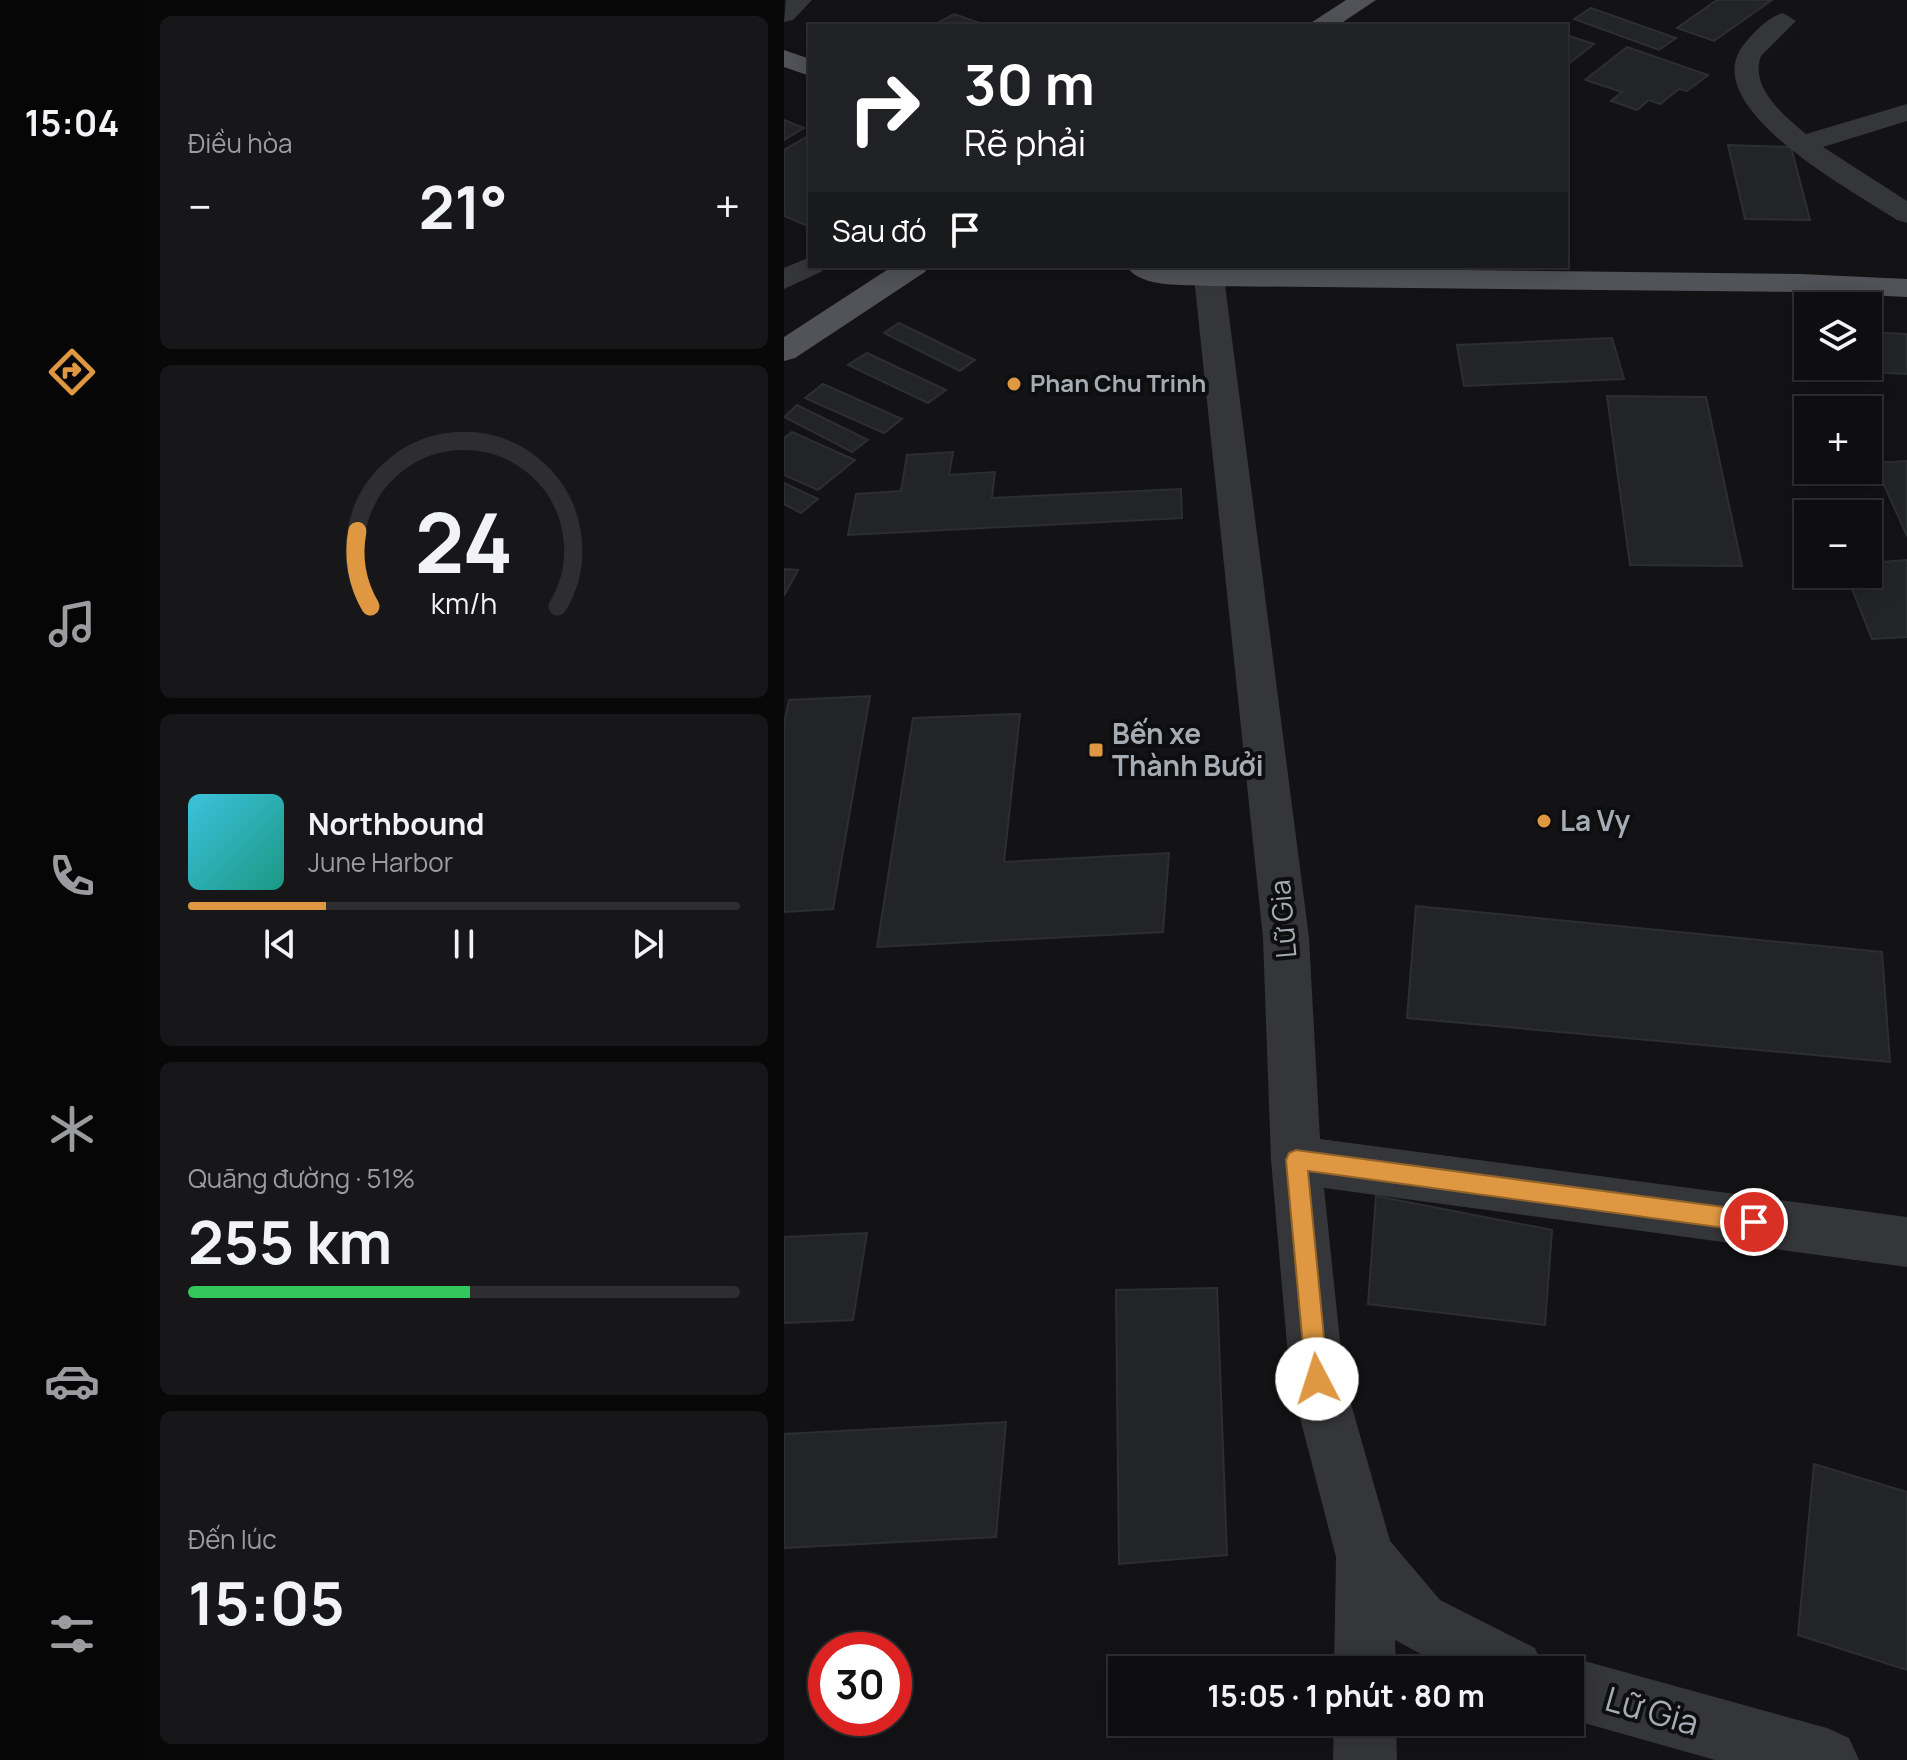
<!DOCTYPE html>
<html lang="vi">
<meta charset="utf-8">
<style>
:root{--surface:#0e0e10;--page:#171719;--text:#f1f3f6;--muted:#9b9c9f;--line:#2e2e30;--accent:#df9841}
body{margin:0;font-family:Manrope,sans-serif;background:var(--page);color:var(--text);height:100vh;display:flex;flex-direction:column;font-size:30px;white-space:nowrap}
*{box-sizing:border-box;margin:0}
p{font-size:26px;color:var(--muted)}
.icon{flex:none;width:44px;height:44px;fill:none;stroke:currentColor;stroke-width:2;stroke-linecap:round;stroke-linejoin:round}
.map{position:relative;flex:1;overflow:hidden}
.sheet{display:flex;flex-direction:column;gap:16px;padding:16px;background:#080809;width:640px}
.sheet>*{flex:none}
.top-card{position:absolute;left:24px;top:24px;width:760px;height:244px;border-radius:0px;box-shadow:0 4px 20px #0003,0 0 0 2px var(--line);background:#202124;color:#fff;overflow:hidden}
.fabs{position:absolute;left:1010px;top:292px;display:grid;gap:16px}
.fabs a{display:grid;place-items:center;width:88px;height:88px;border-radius:0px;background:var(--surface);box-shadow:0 4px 20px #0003,0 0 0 2px var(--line);font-size:40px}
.speed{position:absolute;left:24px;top:1632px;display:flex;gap:16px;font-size:40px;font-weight:700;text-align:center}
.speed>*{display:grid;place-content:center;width:104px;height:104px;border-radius:50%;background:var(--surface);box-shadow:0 4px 20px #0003,0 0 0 2px var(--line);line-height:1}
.speed .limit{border:12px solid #d22;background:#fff;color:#111}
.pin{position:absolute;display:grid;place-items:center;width:68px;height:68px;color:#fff;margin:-34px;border:4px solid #fff;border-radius:50%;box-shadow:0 2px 8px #0007}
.me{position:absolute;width:88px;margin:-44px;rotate:355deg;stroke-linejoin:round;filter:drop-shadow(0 0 6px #0008)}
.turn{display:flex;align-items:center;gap:28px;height:168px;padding:0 24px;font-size:36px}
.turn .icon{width:104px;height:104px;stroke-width:2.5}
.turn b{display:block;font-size:56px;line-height:68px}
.then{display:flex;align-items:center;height:76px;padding:0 24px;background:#0003;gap:16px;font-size:30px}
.big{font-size:60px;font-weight:700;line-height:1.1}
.sheet .tile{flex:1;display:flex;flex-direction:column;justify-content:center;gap:12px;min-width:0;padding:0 28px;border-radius:12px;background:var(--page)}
.sheet .dial{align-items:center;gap:0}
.dial svg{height:208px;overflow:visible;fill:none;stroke:var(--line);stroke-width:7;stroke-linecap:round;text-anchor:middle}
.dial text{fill:var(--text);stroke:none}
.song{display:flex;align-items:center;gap:24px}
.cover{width:96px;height:96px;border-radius:12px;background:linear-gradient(135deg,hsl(190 70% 55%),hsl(170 70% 35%))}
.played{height:8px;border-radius:4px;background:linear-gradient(90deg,var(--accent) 25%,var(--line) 25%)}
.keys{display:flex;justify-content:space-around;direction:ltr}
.heat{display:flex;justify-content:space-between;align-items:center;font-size:44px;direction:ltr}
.charge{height:12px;border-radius:6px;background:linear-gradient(90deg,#34c759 51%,var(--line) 0)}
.trip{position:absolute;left:324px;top:1656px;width:476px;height:80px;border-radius:0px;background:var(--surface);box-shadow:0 4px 20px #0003,0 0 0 2px var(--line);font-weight:700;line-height:80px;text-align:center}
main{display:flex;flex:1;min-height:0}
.dock{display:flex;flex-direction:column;width:144px;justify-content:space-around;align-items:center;background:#060606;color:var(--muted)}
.dock .icon{width:56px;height:56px}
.dock .selected{color:var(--accent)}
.dock b{font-size:36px;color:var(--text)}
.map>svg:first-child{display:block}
.building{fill:#232426;stroke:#2d2e31;stroke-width:2}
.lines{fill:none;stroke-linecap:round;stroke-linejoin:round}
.minor{fill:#353639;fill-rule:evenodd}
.major{fill:#515358;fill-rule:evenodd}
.route{fill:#df9841;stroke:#91632a;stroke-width:2}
.poi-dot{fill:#df9841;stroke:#0e0e10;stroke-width:3}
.labels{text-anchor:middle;stroke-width:8;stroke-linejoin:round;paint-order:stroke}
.far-poi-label{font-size:24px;font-weight:bold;fill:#a6acb4;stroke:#0e0e10;text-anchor:start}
.poi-label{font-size:28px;font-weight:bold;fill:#a6acb4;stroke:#0e0e10;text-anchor:start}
.street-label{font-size:28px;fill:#a6acb4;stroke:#0e0e10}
.near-street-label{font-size:34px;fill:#a6acb4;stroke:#0e0e10}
</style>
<main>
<nav class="dock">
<b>15:04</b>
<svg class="icon selected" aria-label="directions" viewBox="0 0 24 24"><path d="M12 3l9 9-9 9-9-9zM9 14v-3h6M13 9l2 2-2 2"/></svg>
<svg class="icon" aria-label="music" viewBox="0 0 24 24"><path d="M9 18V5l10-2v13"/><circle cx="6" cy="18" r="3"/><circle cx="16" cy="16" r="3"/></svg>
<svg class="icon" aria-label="phone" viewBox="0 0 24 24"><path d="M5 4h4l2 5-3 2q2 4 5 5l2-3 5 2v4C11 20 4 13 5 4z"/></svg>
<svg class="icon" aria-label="climate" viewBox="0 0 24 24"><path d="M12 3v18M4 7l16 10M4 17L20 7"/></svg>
<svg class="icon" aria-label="car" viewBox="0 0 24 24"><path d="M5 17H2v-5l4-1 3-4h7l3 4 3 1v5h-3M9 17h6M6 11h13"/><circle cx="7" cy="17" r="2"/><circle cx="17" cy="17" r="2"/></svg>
<svg class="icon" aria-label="filters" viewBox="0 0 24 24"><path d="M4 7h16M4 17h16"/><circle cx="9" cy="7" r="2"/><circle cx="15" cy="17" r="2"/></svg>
</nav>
<section class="sheet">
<div class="tile"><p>Điều hòa</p>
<div class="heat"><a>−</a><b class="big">21°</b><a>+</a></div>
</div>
<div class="tile dial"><svg viewBox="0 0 100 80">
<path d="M14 69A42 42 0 1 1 86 69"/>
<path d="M14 69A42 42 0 0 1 9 40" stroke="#df9841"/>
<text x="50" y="56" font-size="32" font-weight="700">24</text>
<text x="50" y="72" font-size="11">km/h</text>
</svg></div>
<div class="tile">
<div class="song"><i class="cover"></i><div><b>Northbound</b><p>June Harbor</p></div></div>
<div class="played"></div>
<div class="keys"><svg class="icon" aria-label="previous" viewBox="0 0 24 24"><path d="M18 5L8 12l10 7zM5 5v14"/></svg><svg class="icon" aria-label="pause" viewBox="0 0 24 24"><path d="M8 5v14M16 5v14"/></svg><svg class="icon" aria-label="next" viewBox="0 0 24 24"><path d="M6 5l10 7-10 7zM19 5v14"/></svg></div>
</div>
<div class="tile"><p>Quãng đường · 51%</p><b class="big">255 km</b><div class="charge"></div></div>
<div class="tile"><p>Đến lúc</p><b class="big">15:05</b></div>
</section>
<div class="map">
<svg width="1123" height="1760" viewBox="0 0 1123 1760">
<rect width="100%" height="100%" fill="#131315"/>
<g class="building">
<path d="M933,0h55l-58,41 -37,-13z"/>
<path d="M807,8l85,30 -17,12 -85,-31z"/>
<path d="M170,14l34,12h-56z"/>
<path d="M782,35l28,9 -24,19 -4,-1z"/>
<path d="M843,47l81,28 -21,16 -8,-2 -19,15 -11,-4 -12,10 -26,-9 11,-9 -37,-12z"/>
<path d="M0,120l20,8 -20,12z"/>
<path d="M26,135v92l-26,-11v-66z"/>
<path d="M944,145l63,2 19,73 -65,-1z"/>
<path d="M115,323l76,37 -15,11 -76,-38z"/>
<path d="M1084,332l39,2v40l-97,-5v-3h58z"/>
<path d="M828,338l12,41 -160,7 -7,-41z"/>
<path d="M83,353l79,37 -18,13 -80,-38z"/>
<path d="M39,384l79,35 -18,14 -79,-35z"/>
<path d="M823,396l99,1 36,169 -112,-1z"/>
<path d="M13,405l71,35 -16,12 -68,-35z"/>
<path d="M8,432l63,28 -37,30 -34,-15v-37z"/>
<path d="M169,452l-4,23 46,-3 -3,26 189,-9 1,29 -334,17 8,-41 45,-3 6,-36z"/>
<path d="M1123,461v75l-33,-73z"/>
<path d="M0,483l34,16 -17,14 -17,-9z"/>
<path d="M1123,560v77l-35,2 -26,-65h22v-11z"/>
<path d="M0,569l14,1 -14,26z"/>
<path d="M86,696l-37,213 -49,3v-189l5,-23z"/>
<path d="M236,714l-16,148 165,-9 -6,79 -286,15 36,-229z"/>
<path d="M632,906l466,46 8,110 -483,-44z"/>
<path d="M592,1196l176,34 -7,95 -177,-21z"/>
<path d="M83,1233l-14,87 -69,3v-86z"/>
<path d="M433,1288l10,267 -108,9 -3,-274z"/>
<path d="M222,1422l-10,115 -212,11v-114z"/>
<path d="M1030,1464l93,28v178l-109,-35z"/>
</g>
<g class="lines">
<g class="minor">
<path d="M2,0h26l-19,20 -9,2z"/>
<path d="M999,13l13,8 -35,35c-12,32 24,60 45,78l101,-30v17l-84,26 84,54v22l-10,-3c-42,-28 -205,-114 -152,-177 9,-11 23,-26 38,-30z"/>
<path d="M26,257v9h15l-4,6 -37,17v-21z"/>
<path d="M425,268l11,2 4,7 85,661 11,201 587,78v50l-583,-79 20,191 46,162 50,59 95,48 9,22h-94l-55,-30 1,30h-62l2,-113 -46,-178 -19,-219 -8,-222 -69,-661 4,-7z"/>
<path d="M786,1657l257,71 22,10 10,22h-144l-145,-41v-49h-23z"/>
<path d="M550,1722h62l1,38h-64z"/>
</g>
<g class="major">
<path d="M562,0h30l-39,26h-31z"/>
<path d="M0,50l26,9v17l-26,-9z"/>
<path d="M109,266h36l-4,6 -130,86 -11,3v-24z"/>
<path d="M342,266l675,8 106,5v18l-106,-5 -592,-6c-25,-2 -67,3 -83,-20z"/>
</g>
</g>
<path class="route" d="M512,1150l458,61 8,3 3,8 -3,7 -8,3 -446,-61 20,208 -3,8 -8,4 -8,-4 -3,-8 -20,-219 3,-7z"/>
<g class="poi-dot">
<circle cx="230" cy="384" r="8"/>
<rect x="304" y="742" width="16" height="16" rx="4"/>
<circle cx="760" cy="821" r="8"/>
</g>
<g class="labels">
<g class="far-poi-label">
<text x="246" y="392">Phan Chu Trinh</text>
</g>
<g class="poi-label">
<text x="328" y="744">Bến xe<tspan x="328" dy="32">Thành Bưởi</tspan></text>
<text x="776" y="831">La Vy</text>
</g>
<g class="street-label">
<text transform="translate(499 919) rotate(-95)" y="10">Lữ Gia</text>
</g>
<g class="near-street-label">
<text transform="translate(868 1711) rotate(16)" y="12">Lữ Gia</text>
</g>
</g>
</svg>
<div class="fabs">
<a><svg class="icon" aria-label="layers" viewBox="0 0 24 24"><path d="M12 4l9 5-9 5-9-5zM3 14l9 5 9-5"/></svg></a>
<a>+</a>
<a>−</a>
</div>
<div class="speed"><div class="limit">30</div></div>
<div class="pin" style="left:970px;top:1222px;background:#d93025"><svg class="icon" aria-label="arrive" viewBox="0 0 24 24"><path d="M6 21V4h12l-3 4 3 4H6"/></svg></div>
<svg class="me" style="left:533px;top:1379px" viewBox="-20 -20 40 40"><circle r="19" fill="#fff"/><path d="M0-13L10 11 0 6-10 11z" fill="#df9841"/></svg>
<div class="trip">15:05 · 1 phút · 80 m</div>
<div class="top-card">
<div class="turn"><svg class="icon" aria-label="right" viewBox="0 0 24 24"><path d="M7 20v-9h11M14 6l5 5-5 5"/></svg><div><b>30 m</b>Rẽ phải</div></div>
<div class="then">Sau đó<svg class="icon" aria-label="arrive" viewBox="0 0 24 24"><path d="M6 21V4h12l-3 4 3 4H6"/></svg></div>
</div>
</div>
</main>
